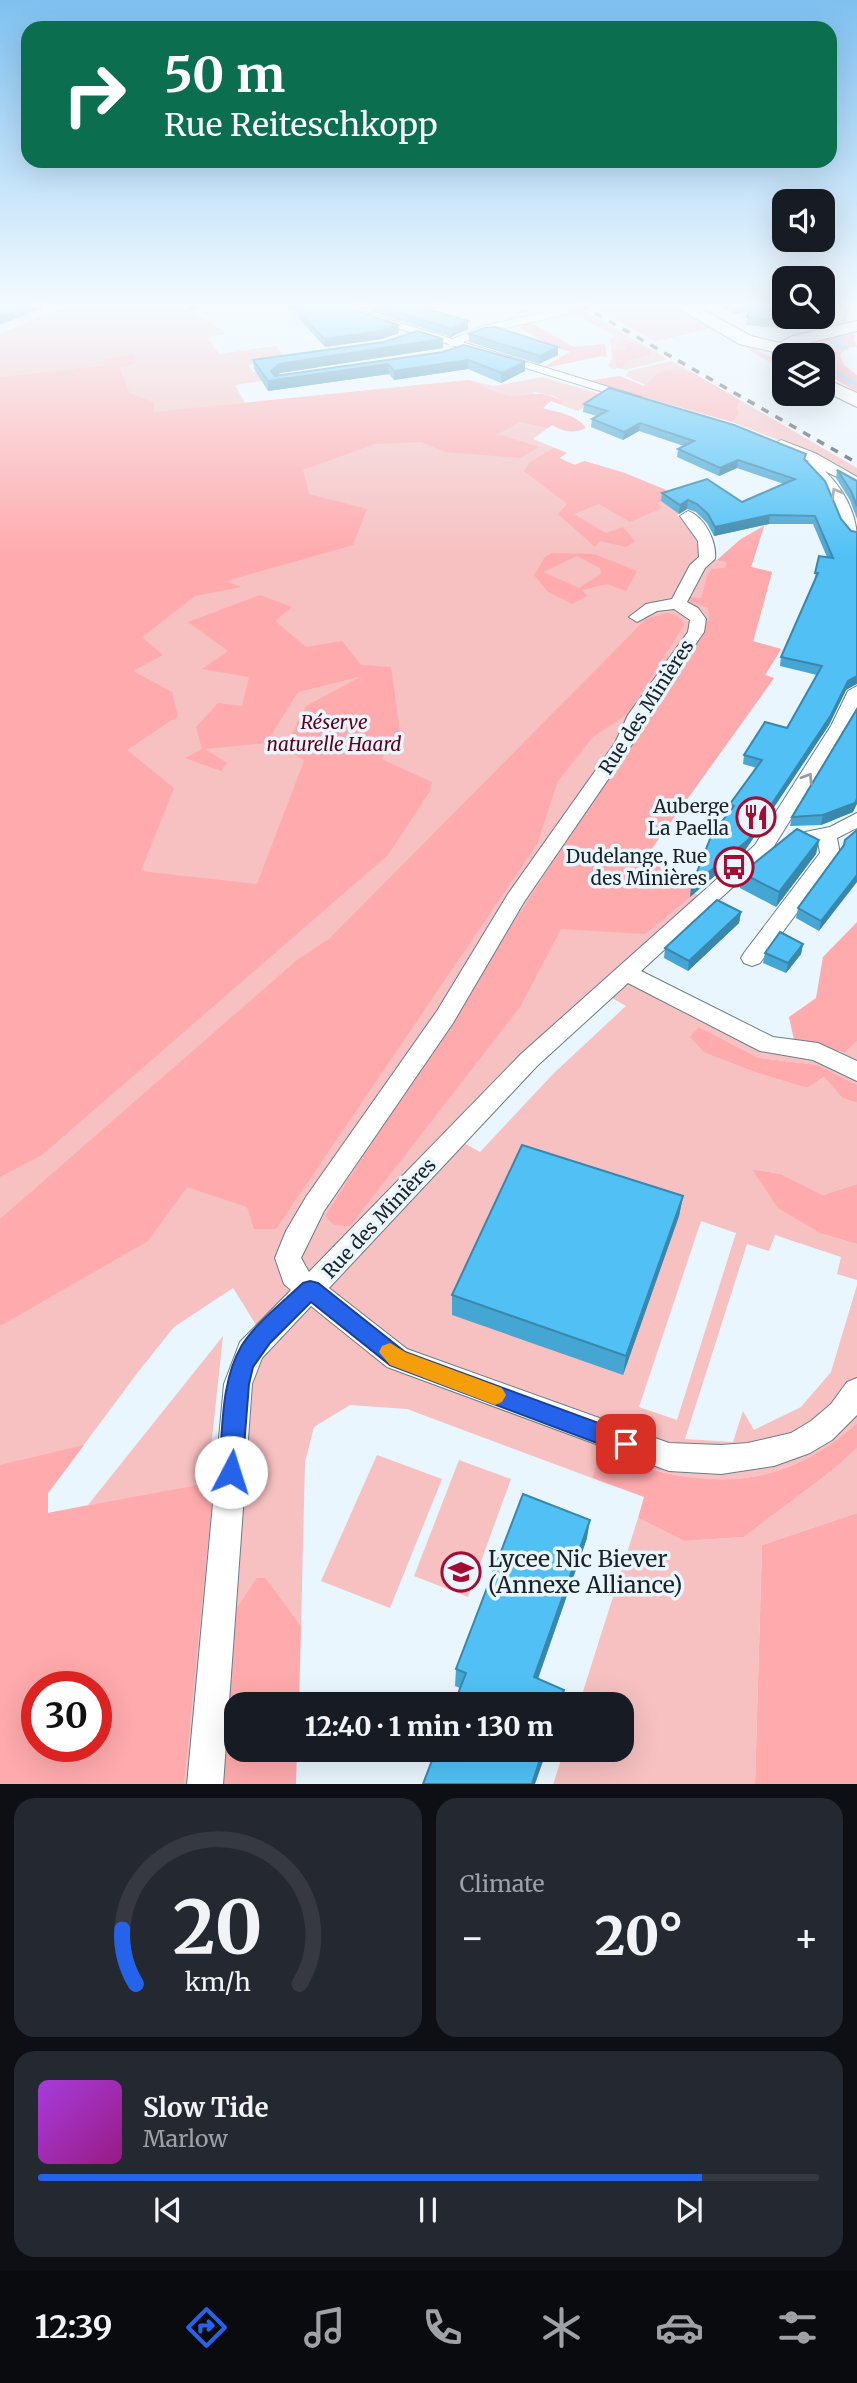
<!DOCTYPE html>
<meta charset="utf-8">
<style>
:root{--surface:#171b24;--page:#242831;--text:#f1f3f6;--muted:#9ea1a6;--line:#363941;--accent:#2563eb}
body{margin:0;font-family:Merriweather,serif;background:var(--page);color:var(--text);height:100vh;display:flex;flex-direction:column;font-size:26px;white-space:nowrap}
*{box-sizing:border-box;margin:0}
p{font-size:23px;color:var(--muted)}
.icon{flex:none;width:38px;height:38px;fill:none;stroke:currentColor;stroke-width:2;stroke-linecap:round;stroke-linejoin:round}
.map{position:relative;height:1784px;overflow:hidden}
.side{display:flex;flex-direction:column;gap:14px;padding:14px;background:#0d0f14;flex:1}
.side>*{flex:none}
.guide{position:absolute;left:21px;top:21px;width:816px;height:147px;border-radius:21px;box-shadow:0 7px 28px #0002;background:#0b6e4f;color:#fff;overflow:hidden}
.controls{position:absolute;left:772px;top:189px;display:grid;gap:14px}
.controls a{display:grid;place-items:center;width:63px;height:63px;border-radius:14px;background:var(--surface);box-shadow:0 7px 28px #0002;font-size:35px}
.speed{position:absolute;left:21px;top:1671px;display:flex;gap:14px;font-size:35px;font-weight:700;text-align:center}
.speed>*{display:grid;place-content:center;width:91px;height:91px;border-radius:50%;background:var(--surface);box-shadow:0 7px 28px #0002;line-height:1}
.speed .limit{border:10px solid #d22;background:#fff;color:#111}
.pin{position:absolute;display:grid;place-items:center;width:60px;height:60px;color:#fff;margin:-30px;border-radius:14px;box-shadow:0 4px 10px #0006}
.me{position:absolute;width:77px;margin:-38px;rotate:5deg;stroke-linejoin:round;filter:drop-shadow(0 0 5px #0008)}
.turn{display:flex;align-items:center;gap:24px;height:147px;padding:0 28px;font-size:32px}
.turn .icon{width:91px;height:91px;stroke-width:2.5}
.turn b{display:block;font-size:49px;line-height:60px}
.big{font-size:52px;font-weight:800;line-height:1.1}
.side .card{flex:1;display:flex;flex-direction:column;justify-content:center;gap:10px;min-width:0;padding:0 24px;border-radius:21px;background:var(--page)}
.side .dial{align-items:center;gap:0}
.dial svg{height:182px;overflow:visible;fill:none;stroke:var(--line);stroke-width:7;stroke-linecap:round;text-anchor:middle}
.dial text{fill:var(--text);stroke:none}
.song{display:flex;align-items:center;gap:21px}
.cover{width:84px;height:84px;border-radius:10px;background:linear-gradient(135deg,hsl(280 70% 55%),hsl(310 70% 35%))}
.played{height:7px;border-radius:4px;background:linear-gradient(90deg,var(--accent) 85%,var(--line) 85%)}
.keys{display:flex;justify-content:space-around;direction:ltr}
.heat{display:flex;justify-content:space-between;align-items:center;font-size:38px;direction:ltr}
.side .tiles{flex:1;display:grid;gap:14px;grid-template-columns:1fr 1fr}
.card:last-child{grid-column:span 2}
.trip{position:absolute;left:224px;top:1692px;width:410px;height:70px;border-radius:21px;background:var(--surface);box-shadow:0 7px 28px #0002;font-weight:800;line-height:70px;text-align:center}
.menu{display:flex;height:112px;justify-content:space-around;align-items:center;background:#090b0e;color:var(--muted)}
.menu .icon{width:49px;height:49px}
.menu .selected{color:var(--accent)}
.menu b{font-size:32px;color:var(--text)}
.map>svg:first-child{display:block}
.green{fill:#f7c0c1;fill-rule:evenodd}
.forest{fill:#ffaaad;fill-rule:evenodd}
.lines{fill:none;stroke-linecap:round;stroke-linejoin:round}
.stream{stroke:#7fd1fc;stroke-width:3.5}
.service-casing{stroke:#697d88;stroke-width:8}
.minor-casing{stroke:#697d88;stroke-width:2}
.secondary-casing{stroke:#697d88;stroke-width:2}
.service{stroke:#fff;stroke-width:7}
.minor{fill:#fff;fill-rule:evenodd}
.secondary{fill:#fff;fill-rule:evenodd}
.rail{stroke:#40494f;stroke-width:3.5;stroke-dasharray:8 8;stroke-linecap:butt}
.wall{fill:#46a6d3}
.shaded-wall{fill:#3987ac}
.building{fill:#51c1f5;stroke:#3987ac;stroke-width:2}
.oneway{stroke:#989c9e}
.route{fill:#2563eb;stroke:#184099;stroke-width:2}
.slow{fill:#f59e0b}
.labels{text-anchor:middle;stroke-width:7;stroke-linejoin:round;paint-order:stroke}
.street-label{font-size:19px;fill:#1a2227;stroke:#e9f6fe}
.park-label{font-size:19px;font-style:italic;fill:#610119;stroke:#e9f6fe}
.poi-label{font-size:19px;fill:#1a2227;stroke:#e9f6fe;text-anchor:end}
.near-poi-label{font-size:23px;fill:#1a2227;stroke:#e9f6fe;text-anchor:start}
</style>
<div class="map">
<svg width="857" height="1785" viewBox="0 0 857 1785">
<rect width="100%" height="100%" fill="#e9f6fe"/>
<g class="green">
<path d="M71,305h107l33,17 15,12 -19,3 12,17 57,-8 10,13 -37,6 4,7 15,-2 8,9 -41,6 10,18 224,-23 25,6 48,-9 62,18 -27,16 -18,-7 4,-1 -9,-7 -21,-4 19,33 -19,14 34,14 -8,5 16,7 9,-4 41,12 54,41 -2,1c18,16 22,19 23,44l17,1 24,-21 23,-13 -13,41 21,5 -19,70 28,7 -16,26 9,3 -129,180 44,16 6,19 12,8 -66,56 3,15 134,67 67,14 12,-12v44l-39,-20 -59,-7 -60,-31 6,26 52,20 50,15 17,-11 18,21 15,5v81l-34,11 -42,-21 -29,-5 70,65 35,10v36l-20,-6 4,-17 -66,-22 -6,16 -22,-7 -62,195 48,3 10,-31 11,19 47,-23 30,-35 26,-87v138c-81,73 -160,66 -256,30l-9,25 -185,-69 -57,-4 -36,22 -9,35 -4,164 -35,-48 -9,1 -36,205 -221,1v-1358l153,-25 -23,-9 -10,-27 17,-2 -35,-5 3,6 -105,12v-44zM603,993l23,13 -72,67 -74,79 -25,-14zM701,1221l35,12 -59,187 -38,-13zM233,1288l30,48 -31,120 -22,1 13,-121 -135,169 -40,8v-20l90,-121 36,-45zM37,1687h59v59h-59z"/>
<path d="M543,305h31l94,54 -43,11 -2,-1 4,-8 23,-6 -23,-15h-5l4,9 -14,1 5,18 -3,1 -6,-3 4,-8 -2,-19 6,-3 -61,-31 -38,9 -4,-2z"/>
<path d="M590,305h83l111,59v7l-72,-43 -57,14z"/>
<path d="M672,361l23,13c-24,-6 -31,-6 -50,11l-19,-9 3,-5z"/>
<path d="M740,400l117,68v9l-40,-22 -85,-33 8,-9 -3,-5z"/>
<path d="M857,1448v65l-95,32 -7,239 -202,1 11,-35h57v-46h-42l59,-186 46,23 60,-4 90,-68z"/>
<path d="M377,1455l65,24 -52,129 -69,-27z"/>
<path d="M459,1460l52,19 -43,118 -54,-21z"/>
</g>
<g class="forest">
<path d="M524,324h9l41,23 31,-3 2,13 -5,-1 -62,13 30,-17 -18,-6 -32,-18z"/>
<path d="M845,332l10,2 -1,6 3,7 -10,1 -7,7 4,10 13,10v17l-34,-20 -1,-17h-12l-1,-11 3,-5z"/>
<path d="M621,340h5l24,9v6l-23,6 -4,8 -6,-1 -5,-18 14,-1z"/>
<path d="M134,354l3,10 -17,3 10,26 24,9v10l315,-32c12,5 24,12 36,15 20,6 31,-11 59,8l-5,1 -8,-3 -8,7c15,5 34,6 43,20 -12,6 -23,4 -34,-3l-4,3 -28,-6 -22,12 41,13 -18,11 -76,-6 -24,-10 -46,2 -72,26 6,24 58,15 -14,36 -127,36 15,6 -46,9 -53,41 21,18 -30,16 39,21 6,24 -51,34 47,38 -33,83 116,13 47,-123 -19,-14 21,-41 56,-30 -64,16 -32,51 -61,6 22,14 -6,8 -36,-13 17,-9 -6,-22 22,-24 24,3 7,-29 -47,-8 26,-18 -40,-29 72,-27 32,12 -17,14 31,26 36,-6 19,24 30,2 9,65 -19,27 51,23 -2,9 -42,64 -346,300 -42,22v-800l105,-12 -3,-6z"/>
<path d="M675,369l20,5 45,26 -3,8 3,5 -8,9 -145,-41 33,-5 24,10 14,-13z"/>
<path d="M554,448l13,5 -8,5 16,7 9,-4 41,12 51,21 -19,9 5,5 -32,14 -31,-18 -25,10 32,19 17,-6 12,14 -9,6 -26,-6 -5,6 -37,-33 9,-10 -43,-33 6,-9z"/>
<path d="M764,526l-13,41 21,5 -19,69 28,8 -16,26 9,3 -129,180 44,16 6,19 -50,41 -84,-5 -41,78 -170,219 -16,-1 -9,-9 384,-597 -1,-11 -23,-9 2,-2 14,1 6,-22 5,-7 13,-1 2,-6 -10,-2 24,-21z"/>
<path d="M552,553l42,1 43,17 -11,20 -19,-7 -25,6 5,6 -15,8 -24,-12 -14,-17 11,-18zM577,556l23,12 1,6 -22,14 -36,-16z"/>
<path d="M667,613l11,3 6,9 -55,88 -36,24 -35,44 -21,63 -261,385h-22l-7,-22 -60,-20 -39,54 -148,85v-107l297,-259 32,-21 317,-320z"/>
<path d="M857,922v119l-12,12 -51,-13 -5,-23 27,-19 7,-41z"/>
<path d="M699,1027l60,31 59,7 39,20v18l-15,-5 -18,-21 -17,11 -50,-15 -52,-20 -15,-16z"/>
<path d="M752,1169l29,5 42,21 34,-11v60l-35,-10 -44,-26z"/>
<path d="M857,1423v25l-23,21 -90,68 -60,4 -46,-23 6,-21 -52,-19 8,-25c97,36 176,43 257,-30z"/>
<path d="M84,1445l-36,48v20l166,-31 -30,302h-184v-319zM37,1687h59v59h-59z"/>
<path d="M857,1513v271h-102l7,-239z"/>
<path d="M257,1578h9l35,48 -2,78h-63v46h61l-1,34 -75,1 13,-173z"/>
</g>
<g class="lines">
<g class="stream">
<path d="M843,322l5,-17"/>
<path d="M833,343l14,5"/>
<path d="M820,355l4,-6 23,-16"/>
<path d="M822,364l35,21"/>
</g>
<g class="service-casing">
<path id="service" d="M452,343l30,-13 83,-19"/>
</g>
<g class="minor-casing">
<g id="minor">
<path d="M323,305h19l299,92 -2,3h-10z"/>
<path d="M777,305h7v4l-5,-2z"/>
<path d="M781,440l36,14 40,23v10l-32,-16c18,18 32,42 32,69 -20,-6 -19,-33 -29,-49 -5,-10 -16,-17 -23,-26l4,-4 -33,-14 -2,-3z"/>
<path d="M688,511c17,6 29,31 27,48l-10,9 -18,34 11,6 8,11 -2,13 -58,83 -13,28 -109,159 -71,121 -129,188 -23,47 8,14 212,-218 234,-209 76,-119 17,-35 9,-5v24l-8,16 -80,128 -128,117 132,66 45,6 39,18v20l-44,-21 -53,-9 -132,-68 -91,83 -208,222 78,61 262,94 52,2 27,-2 43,-10 20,-12 20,-17 16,-22 10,-4v37l-25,25 -22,13 -36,13 -53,8 -52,-3 -282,-104 -76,-61 -49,52 -10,26 -29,401h-36l37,-401 16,-42 51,-52 -7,-6 -9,-26 11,-27 20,-34 131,-186 71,-117 107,-151 13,-28 60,-83 2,-12 -16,-11 -17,2 -20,11 -8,-5 17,-13 26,-5 18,-34 9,-8 -1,-16 -18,-25z"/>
<path d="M857,813v15l-20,10 3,16 -80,109 -8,3 -8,-3 -3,-5 3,-5 76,-100 -2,-12 -13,-1 -3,-4 3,-4 25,-5z"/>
</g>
</g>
<g class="secondary-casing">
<g id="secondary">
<path d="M673,305h21l57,31 29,7 12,-7 65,-15v10l-53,13 -21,10 -44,-10z"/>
<path d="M822,377l35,16v14l-35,-17z"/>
</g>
</g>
<use href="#service" class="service"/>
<use href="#minor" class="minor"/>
<use href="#secondary" class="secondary"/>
<path class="rail" d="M581,305l276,158"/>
</g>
<g class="wall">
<path d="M280,305h58l61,20v8l-17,6 -57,8 -27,-29v-7z"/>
<path d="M351,305h96l-19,4 40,12v8l-17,8z"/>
<path d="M718,305h42l24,12h38v-12h8l-5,16 -32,-4 -3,12 -44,-4 3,-14 -14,3z"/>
<path d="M469,334l89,13v8l-19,9 -70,-22z"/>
<path d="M443,339v9l-163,25 -3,3 166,-24 82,19 -24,12 -33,-14 -74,11 -5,-6 -121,17 -14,-22 -1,-9z"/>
<path d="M584,404l222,50 -1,5 20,22 21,209 -17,35 -83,124 -56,48 39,-85 1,-8 27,-36 -14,-4 1,-9 43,-27 30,-53 -37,-9 1,-9 33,-75 5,-26 8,1 -14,-33h-44l-55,12 -7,-13 -11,-11 -9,-3 -8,5 -18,-13 1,-8 80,9 42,-18 -47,-16 -18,8 -42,-19 1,-8 6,-3 -45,-15 -16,9 -32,-13 1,-8 5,-3 -14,-4z"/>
<path d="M837,470l20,11v38l-7,-19 -14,-22z"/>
<path d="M853,812l-32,13 -31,1 2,-9z"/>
<path d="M857,830l-38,101 -23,-13 2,-10 45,-61 2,-7z"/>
<path d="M819,840l-3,14 -40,53 -36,-19 2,-15z"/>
<path d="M741,912l-2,11 -51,48 -24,-13 1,-10z"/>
<path d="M803,944l-2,10 -15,19 -23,-10 2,-10z"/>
<path d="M683,1196l-4,20 -56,159 -171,-60v-20z"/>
<path d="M587,1538l-49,141 26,11 -3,14h-107l6,-16 -5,-2 1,-17z"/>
</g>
<g class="shaded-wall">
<path d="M29,305h21l-50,20v-8z"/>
<path d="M188,305h25l-24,6z"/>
<path d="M413,305h34l-34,8z"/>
<path d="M741,305h11l-1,5 -16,4 1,-8z"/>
<path d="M468,321v8l-17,8v-8z"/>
<path d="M399,325v8l-17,6 -57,8 -1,-8z"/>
<path d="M443,339v9l-163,25 -8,7 116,-16 1,10 -121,17v-10l3,-10 8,-7z"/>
<path d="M558,347v8l-19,9 1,-8z"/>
<path d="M468,360v9l-74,11v-9z"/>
<path d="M525,362v9l-24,12 1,-10z"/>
<path d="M640,423l-1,8 -16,9 1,-8z"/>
<path d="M738,460l-1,8 -18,8 1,-8z"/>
<path d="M688,500l-1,9 -8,5 1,-9z"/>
<path d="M770,515l-1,9 -55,12 1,-9z"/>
<path d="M857,676v8l-11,6 -17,35 -83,124 -56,48 1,-10 157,-206z"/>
<path d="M857,799v5l-4,8 -32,13 2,-10z"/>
<path d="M819,840l-3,14 -40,53 3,-15z"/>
<path d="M857,875v7l-38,49 2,-10z"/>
<path d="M741,912l-2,11 -51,48 1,-10z"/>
<path d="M803,944l-2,10 -15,19 2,-10z"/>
<path d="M683,1196l-4,20 -56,159 3,-19z"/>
<path d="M590,1520l-3,18 -55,157 2,-18z"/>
<path d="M543,1750h4l-12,34h-3z"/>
</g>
<g class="building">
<path d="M9,305h20l-29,12v-7z"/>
<path d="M304,305h34l61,20 -18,6 -57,8 -26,-28 10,-4z"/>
<path d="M376,305h37l55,16 -17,8z"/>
<path d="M751,305h9l9,5 15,-2v9h8l-1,5 -44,-5z"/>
<path d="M822,305h7l-3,8h-4z"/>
<path d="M495,327l63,20 -18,9 -71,-22 15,-6z"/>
<path d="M418,331l25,8 -164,25 -8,7 4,5 168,-24 21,-7 61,17 -23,11 -34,-13 -74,11 -6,-7 -120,17 -15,-21 131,-18z"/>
<path d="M609,388l125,37 72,29 -2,5 21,22 16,38 10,12 6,1v144l-9,5 -17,34 -83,125 -57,47 21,-53 22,-28 -4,-2 32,-44 -18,-5 21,-33 22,6 35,-62 -41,-9 37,-84h-3l4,-17 14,2 -18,-42 -45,-1 -55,12 -7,-13 -11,-10 -9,-4 -8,5 -18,-12 45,-14 35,23 53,-23 -57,-19 -18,8 -42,-19 16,-8 -54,-18 -16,9 -32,-13 15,-8 -23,-7z"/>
<path d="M837,470l20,11v25l-6,-15z"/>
<path d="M857,709v90l-2,4 -32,12 -31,2z"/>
<path d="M797,829l22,11 -40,52 -37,-19z"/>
<path d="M857,830v45l-36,46 -23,-13 46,-63 1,-5z"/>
<path d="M717,900l24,12 -52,49 -24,-13z"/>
<path d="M780,932l23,12 -15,19 -23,-10z"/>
<path d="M522,1145l161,51 -57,160 -174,-61z"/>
<path d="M523,1494l67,26 -56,157 30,13 -5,14h-105l12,-31 -10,-4z"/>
<path d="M436,1750h107l-11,34h-109z"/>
</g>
<defs><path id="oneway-chevron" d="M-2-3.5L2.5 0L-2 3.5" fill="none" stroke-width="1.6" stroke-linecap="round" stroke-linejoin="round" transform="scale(1.75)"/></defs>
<g class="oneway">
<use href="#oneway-chevron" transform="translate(836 493) rotate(-120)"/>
<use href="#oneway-chevron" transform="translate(808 778) rotate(-58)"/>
</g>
<linearGradient id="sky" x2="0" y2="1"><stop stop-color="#7ec0f0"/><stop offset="0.55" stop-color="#f5fbff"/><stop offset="1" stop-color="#f5fbff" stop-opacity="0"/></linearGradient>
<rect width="857" height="555" fill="url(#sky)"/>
<path class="route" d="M310,1281l8,2 87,69 229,84 4,8 -4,7 -8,3 -236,-89 -79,-63 -41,41 -17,24 -4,17 -7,88 -3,8 -8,3 -8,-3 -4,-8c4,-41 1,-90 23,-127 15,-23 41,-43 61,-62z"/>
<path class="slow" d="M390,1343l15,9 97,36 4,7 -4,7 -7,3 -105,-40 -11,-13 3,-6z"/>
<defs>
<g id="restaurant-ring" transform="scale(2.0125)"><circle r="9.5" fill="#e9f6fe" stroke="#a60b32" stroke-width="1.5"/><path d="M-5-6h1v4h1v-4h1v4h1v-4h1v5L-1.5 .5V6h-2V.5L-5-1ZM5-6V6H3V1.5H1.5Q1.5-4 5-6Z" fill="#a60b32"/></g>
<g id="bus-ring" transform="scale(2.0125)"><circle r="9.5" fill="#e9f6fe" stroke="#a60b32" stroke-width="1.5"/><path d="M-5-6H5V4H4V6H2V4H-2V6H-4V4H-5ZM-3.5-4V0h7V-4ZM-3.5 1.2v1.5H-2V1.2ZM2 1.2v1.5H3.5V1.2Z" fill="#a60b32"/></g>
<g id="school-ring" transform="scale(2.0125)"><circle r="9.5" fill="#e9f6fe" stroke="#a60b32" stroke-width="1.5"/><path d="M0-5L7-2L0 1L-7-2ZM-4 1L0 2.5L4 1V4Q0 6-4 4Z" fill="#a60b32"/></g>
</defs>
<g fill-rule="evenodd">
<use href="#restaurant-ring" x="756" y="817"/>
<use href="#bus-ring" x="734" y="867"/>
<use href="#school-ring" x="461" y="1572"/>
</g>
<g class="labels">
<g class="street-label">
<text transform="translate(646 707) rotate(-57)" y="7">Rue des Minières</text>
<text transform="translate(379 1218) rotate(-47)" y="7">Rue des Minières</text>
</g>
<g class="park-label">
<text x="334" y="729">Réserve<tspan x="334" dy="22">naturelle Haard</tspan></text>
</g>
<g class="poi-label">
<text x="729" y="813">Auberge<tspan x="729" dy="22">La Paella</tspan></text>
<text x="707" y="863">Dudelange, Rue<tspan x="707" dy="22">des Minières</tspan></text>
</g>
<g class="near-poi-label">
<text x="488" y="1567">Lycee Nic Biever<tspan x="488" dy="26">(Annexe Alliance)</tspan></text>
</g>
</g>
</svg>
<div class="controls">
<a><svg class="icon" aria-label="sound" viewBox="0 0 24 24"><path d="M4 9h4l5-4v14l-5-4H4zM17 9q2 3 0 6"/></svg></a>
<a><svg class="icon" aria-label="search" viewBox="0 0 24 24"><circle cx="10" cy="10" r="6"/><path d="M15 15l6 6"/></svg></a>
<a><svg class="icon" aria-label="layers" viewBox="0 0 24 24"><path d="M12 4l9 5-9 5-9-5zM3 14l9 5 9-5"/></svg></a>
</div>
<div class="speed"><div class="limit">30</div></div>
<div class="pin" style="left:626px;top:1444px;background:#d93025"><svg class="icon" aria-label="arrive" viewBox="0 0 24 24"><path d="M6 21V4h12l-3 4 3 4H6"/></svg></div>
<svg class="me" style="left:231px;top:1472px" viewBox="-20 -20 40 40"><circle r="19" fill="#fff"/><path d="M0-13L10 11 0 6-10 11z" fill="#2563eb"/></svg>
<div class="trip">12:40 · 1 min · 130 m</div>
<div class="guide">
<div class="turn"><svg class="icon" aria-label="right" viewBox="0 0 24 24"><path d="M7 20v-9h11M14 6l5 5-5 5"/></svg><div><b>50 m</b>Rue Reiteschkopp</div></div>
</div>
</div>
<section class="side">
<div class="tiles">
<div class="card dial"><svg viewBox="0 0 100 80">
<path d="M14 69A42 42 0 1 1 86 69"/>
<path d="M14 69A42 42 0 0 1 8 45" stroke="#2563eb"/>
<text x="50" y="56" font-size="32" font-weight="700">20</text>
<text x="50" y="72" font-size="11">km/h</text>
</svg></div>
<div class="card"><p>Climate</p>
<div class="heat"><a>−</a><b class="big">20°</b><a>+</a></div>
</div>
<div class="card">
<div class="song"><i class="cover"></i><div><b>Slow Tide</b><p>Marlow</p></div></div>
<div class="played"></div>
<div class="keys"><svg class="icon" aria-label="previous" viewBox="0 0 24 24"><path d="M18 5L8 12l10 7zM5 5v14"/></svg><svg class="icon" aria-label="pause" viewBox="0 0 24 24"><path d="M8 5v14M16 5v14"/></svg><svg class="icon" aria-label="next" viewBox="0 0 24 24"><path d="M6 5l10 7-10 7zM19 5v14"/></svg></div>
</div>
</div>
</section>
<nav class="menu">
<b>12:39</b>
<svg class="icon selected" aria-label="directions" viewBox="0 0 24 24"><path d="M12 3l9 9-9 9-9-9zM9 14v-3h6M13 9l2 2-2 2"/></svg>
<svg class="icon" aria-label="music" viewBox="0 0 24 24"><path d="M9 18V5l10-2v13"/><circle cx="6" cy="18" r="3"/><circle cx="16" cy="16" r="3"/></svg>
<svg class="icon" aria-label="phone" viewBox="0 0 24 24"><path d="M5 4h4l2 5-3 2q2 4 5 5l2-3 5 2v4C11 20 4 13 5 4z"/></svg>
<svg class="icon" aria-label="climate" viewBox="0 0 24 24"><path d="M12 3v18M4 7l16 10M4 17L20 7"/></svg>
<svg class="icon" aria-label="car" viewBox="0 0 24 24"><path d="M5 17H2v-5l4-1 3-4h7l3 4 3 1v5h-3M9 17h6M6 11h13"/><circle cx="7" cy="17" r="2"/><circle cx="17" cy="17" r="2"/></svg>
<svg class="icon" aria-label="filters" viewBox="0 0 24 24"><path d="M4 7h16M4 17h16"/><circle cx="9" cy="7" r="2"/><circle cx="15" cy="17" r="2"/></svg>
</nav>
